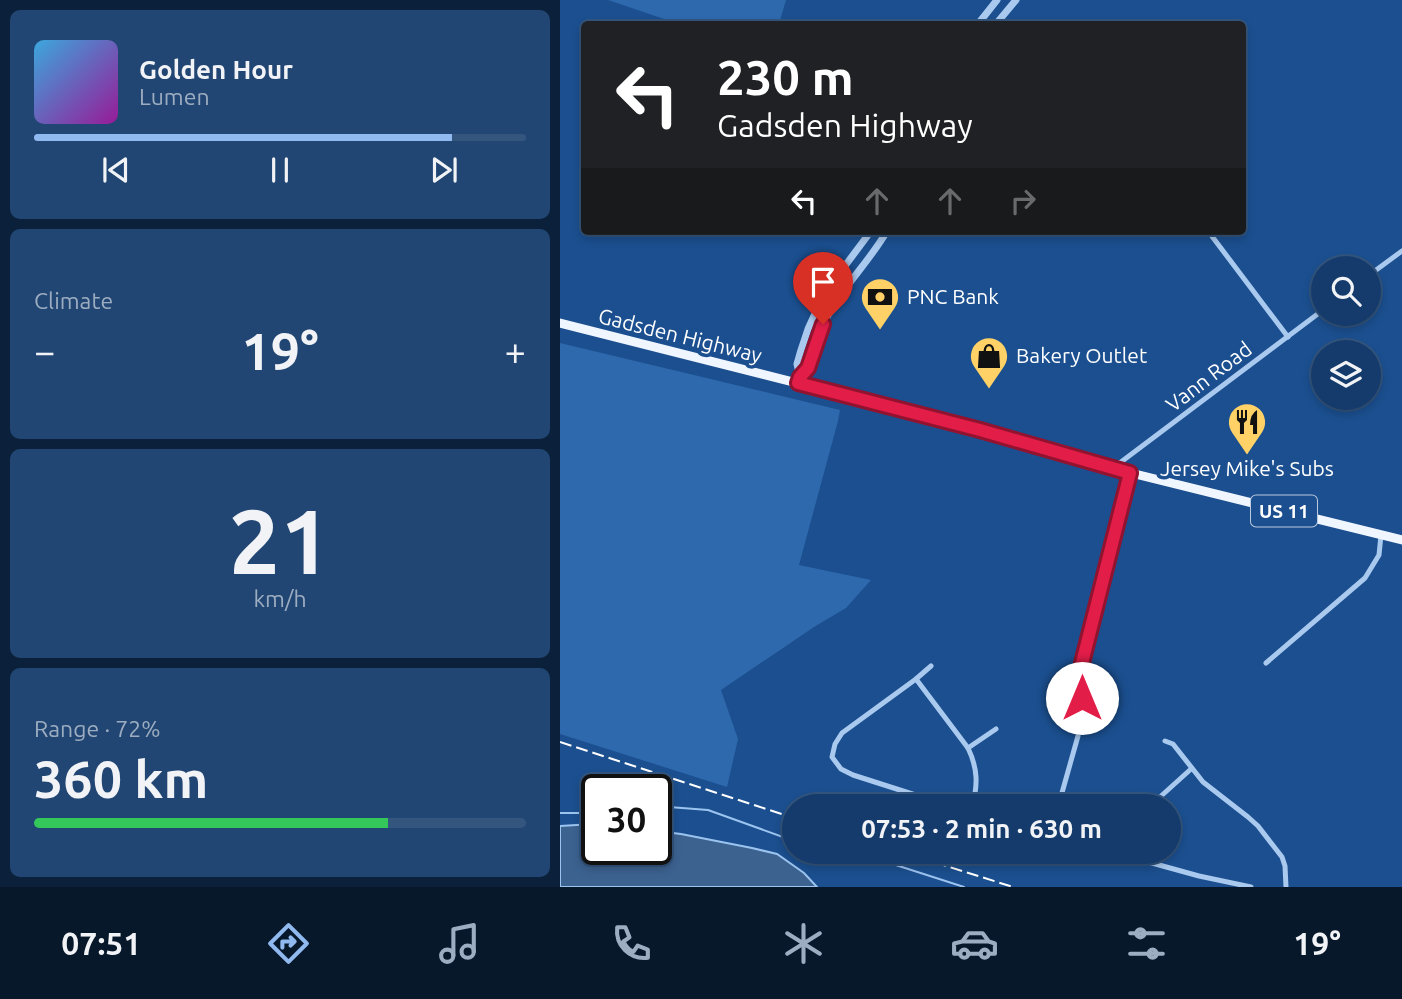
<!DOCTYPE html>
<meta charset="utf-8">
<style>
:root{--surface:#143b6b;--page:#214673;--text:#f1f3f6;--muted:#9dadc1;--line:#33557e;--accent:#90b9f0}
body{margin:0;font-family:Ubuntu,sans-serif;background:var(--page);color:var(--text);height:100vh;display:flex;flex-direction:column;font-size:26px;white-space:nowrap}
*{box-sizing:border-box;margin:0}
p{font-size:23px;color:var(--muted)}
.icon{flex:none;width:38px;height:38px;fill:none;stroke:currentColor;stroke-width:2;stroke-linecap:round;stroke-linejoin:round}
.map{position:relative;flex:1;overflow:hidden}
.sheet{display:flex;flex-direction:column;gap:10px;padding:10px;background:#0b203b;width:560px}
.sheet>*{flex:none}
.banner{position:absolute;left:21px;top:21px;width:665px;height:214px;border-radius:7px;box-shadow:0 4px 10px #0003,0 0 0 2px var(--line);background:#202124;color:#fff;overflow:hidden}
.buttons{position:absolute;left:751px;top:256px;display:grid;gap:14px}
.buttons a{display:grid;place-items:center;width:70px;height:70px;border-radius:50%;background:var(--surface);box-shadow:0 4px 10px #0003,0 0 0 2px var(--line);font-size:35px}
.speed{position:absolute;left:21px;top:774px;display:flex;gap:14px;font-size:35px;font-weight:700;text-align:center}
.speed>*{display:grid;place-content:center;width:91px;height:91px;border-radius:50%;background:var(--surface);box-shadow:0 4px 10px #0003,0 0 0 2px var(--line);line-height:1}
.speed .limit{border:4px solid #111;border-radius:10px;background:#fff;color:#111}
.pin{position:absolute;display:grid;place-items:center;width:60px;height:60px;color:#fff;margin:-72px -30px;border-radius:50% 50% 50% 0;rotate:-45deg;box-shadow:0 0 7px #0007}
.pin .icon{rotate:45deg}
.me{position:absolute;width:77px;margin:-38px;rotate:0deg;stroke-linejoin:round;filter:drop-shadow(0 0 5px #0008)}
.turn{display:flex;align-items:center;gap:24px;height:147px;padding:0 21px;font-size:32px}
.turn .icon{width:91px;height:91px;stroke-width:2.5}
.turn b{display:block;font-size:49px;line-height:60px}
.lanes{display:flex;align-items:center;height:66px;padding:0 21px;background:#0003;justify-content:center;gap:35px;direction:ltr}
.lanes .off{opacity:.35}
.big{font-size:52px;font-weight:700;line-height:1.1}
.sheet .widget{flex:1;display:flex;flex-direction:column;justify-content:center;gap:10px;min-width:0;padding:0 24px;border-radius:10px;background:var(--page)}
.sheet .dial{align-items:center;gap:0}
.dial b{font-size:91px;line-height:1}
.song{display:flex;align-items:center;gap:21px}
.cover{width:84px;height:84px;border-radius:10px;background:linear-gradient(135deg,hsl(200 70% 55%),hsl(300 70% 35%))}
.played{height:7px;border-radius:4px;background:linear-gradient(90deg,var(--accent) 85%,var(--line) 85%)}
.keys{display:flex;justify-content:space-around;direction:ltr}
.heat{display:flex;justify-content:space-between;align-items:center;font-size:38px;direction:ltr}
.charge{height:10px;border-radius:5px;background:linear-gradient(90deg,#34c759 72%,var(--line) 0)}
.trip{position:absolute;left:222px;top:794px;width:399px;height:70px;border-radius:35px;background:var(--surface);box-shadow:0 4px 10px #0003,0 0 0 2px var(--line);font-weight:700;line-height:70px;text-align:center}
.dock{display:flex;height:112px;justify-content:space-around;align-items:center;background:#08182b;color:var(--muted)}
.dock .icon{width:49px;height:49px}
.dock .selected{color:var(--accent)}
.dock b{font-size:32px;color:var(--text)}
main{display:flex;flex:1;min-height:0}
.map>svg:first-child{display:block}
.green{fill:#2e69ad}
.water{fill:#3c6290;stroke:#9cc4f0;stroke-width:2}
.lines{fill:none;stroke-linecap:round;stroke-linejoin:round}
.stream{stroke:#9cc4f0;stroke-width:2}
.minor{stroke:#a9c9ee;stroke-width:5}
.tertiary{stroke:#a9c9ee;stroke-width:7}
.primary{stroke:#f0f6ff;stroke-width:9}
.rail{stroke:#fff;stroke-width:2;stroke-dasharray:12 5;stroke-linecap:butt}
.route-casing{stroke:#92132f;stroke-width:18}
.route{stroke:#e11d48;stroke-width:12}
.labels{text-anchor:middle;stroke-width:7;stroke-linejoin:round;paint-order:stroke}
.shield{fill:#1b4f8f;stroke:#bbcadd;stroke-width:2}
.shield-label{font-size:19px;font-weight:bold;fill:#fff}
.poi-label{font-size:21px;fill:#fff;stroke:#1b4f8f;text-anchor:start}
.street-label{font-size:21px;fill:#fff;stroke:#1b4f8f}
</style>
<main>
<section class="sheet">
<div class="widget">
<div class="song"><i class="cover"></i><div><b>Golden Hour</b><p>Lumen</p></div></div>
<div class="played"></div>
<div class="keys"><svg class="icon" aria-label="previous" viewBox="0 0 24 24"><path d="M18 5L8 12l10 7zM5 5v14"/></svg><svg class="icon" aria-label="pause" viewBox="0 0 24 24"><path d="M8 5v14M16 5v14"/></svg><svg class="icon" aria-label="next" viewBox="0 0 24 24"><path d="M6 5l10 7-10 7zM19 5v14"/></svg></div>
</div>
<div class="widget"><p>Climate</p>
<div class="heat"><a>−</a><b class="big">19°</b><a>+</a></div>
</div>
<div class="widget dial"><b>21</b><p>km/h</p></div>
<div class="widget"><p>Range · 72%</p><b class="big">360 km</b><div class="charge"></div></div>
</section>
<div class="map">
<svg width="842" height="887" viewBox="0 0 842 887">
<rect width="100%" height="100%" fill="#1b4f8f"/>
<g class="green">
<path d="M48,0h178l-7,24h-88l-21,-3z"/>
<path d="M0,343l280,67 -2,11 -39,144 72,15 -25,28 -32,19 -93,63 17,49 -11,48 -167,-53z"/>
</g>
<path class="water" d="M33,824h4v25h59v-18l25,3 71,14 25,6 27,19 13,14h-257v-61z"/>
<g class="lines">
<g class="stream">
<path d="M96,806l52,4 86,31"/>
<path d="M0,813h37"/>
<path d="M270,852l44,6 90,29"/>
</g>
<g class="minor">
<path d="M648,231l80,106"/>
<path d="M808,276l34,-25"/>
<path d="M553,468l210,-158"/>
<path d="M706,663l99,-85 14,-23 2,-20"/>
<path d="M371,666l-15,13 -74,54 -7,11 -3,13 9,12 12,6 100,32"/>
<path d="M356,679l52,69c10,21 10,37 4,59"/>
<path d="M519,704l3,-4 2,-32 -2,-5"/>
<path d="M605,741l8,3 30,38 45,35 10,9 24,31 3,9 1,21"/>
<path d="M408,748l28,-19"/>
<path d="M498,807l20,-71 2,-21 -1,-11 -5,-11 3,-26 5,-4 5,-16 44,-174"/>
<path d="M594,807l6,-10 31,-28"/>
<path d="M552,852l87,24 52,11"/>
</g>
<g class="tertiary">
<path d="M418,24l19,-24"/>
<path d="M436,24l20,-24"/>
<path d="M240,377l-3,-13 4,-14 7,-21 16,-35 47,-63"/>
<path d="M238,383c2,-7 9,-11 11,-17 5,-14 8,-28 14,-41 16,-35 45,-61 64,-94"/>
</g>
<path class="primary" d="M0,323l328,83 243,67 271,67"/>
<g class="rail">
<path d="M0,742l234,76"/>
<path d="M342,852l111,35"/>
</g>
</g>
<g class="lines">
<g class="route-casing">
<path id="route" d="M263,324l-15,44 -8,9 -2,6 182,47 150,43 -48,190 2,5 -2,30"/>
</g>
<use href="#route" class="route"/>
</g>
<defs>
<g id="bank-pin" transform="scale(2.0125)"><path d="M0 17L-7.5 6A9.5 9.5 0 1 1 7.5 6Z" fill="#ffd166" stroke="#1b4f8f"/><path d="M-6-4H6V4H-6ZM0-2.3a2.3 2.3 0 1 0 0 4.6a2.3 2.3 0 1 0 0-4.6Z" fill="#111"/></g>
<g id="shop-pin" transform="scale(2.0125)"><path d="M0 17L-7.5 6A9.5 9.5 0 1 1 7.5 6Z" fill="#ffd166" stroke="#1b4f8f"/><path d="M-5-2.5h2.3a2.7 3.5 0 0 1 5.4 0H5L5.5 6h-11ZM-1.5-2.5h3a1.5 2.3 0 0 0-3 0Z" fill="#111"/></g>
<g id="restaurant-pin" transform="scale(2.0125)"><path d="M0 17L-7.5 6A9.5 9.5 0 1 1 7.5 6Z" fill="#ffd166" stroke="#1b4f8f"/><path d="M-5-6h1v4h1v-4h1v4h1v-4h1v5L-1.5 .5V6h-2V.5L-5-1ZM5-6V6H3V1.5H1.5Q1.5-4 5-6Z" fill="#111"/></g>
</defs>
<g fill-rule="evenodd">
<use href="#bank-pin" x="320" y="297"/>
<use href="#shop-pin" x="429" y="356"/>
<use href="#restaurant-pin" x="687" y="422"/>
</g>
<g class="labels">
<rect class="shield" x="691" y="495.5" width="66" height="31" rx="5"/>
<g class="shield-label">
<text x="724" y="518">US 11</text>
</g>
<g class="poi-label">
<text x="347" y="304">PNC Bank</text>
<text x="456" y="363">Bakery Outlet</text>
<text x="687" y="476" text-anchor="middle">Jersey Mike's Subs</text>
</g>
<g class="street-label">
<text transform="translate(120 336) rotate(14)" y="7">Gadsden Highway</text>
<text transform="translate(649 377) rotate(-37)" y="7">Vann Road</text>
</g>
</g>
</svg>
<div class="buttons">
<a><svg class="icon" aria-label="search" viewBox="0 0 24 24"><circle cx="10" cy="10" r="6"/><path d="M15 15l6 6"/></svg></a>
<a><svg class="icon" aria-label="layers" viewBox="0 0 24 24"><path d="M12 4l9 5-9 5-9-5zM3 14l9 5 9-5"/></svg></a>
</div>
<div class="speed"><div class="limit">30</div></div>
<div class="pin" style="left:263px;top:324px;background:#d93025"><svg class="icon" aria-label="arrive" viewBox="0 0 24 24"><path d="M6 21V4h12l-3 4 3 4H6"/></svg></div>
<svg class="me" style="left:522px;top:698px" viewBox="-20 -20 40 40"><circle r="19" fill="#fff"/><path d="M0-13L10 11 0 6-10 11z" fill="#e11d48"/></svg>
<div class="trip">07:53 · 2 min · 630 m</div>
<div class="banner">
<div class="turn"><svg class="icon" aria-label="left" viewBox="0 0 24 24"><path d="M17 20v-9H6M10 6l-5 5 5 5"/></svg><div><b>230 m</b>Gadsden Highway</div></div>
<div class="lanes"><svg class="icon" aria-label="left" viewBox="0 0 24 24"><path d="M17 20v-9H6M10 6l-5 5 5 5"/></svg><svg class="icon off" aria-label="ahead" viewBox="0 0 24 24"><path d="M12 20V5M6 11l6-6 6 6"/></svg><svg class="icon off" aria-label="ahead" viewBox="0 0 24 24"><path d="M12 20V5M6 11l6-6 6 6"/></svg><svg class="icon off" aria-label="right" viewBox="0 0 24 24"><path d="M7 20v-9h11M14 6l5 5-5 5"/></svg></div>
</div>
</div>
</main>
<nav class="dock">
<b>07:51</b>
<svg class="icon selected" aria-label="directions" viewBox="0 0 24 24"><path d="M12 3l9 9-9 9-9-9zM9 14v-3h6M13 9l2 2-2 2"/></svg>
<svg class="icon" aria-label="music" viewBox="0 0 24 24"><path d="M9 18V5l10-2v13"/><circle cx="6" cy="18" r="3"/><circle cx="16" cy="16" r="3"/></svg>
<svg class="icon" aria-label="phone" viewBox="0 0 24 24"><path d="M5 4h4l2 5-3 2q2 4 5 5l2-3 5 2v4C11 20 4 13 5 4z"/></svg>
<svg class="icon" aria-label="climate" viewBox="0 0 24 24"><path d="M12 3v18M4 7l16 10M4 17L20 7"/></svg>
<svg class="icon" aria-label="car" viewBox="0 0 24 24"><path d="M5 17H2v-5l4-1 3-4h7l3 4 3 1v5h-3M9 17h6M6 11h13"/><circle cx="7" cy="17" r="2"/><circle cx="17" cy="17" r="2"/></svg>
<svg class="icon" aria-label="filters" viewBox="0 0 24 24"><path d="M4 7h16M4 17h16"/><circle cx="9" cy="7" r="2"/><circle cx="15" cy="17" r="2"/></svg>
<b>19°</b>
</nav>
